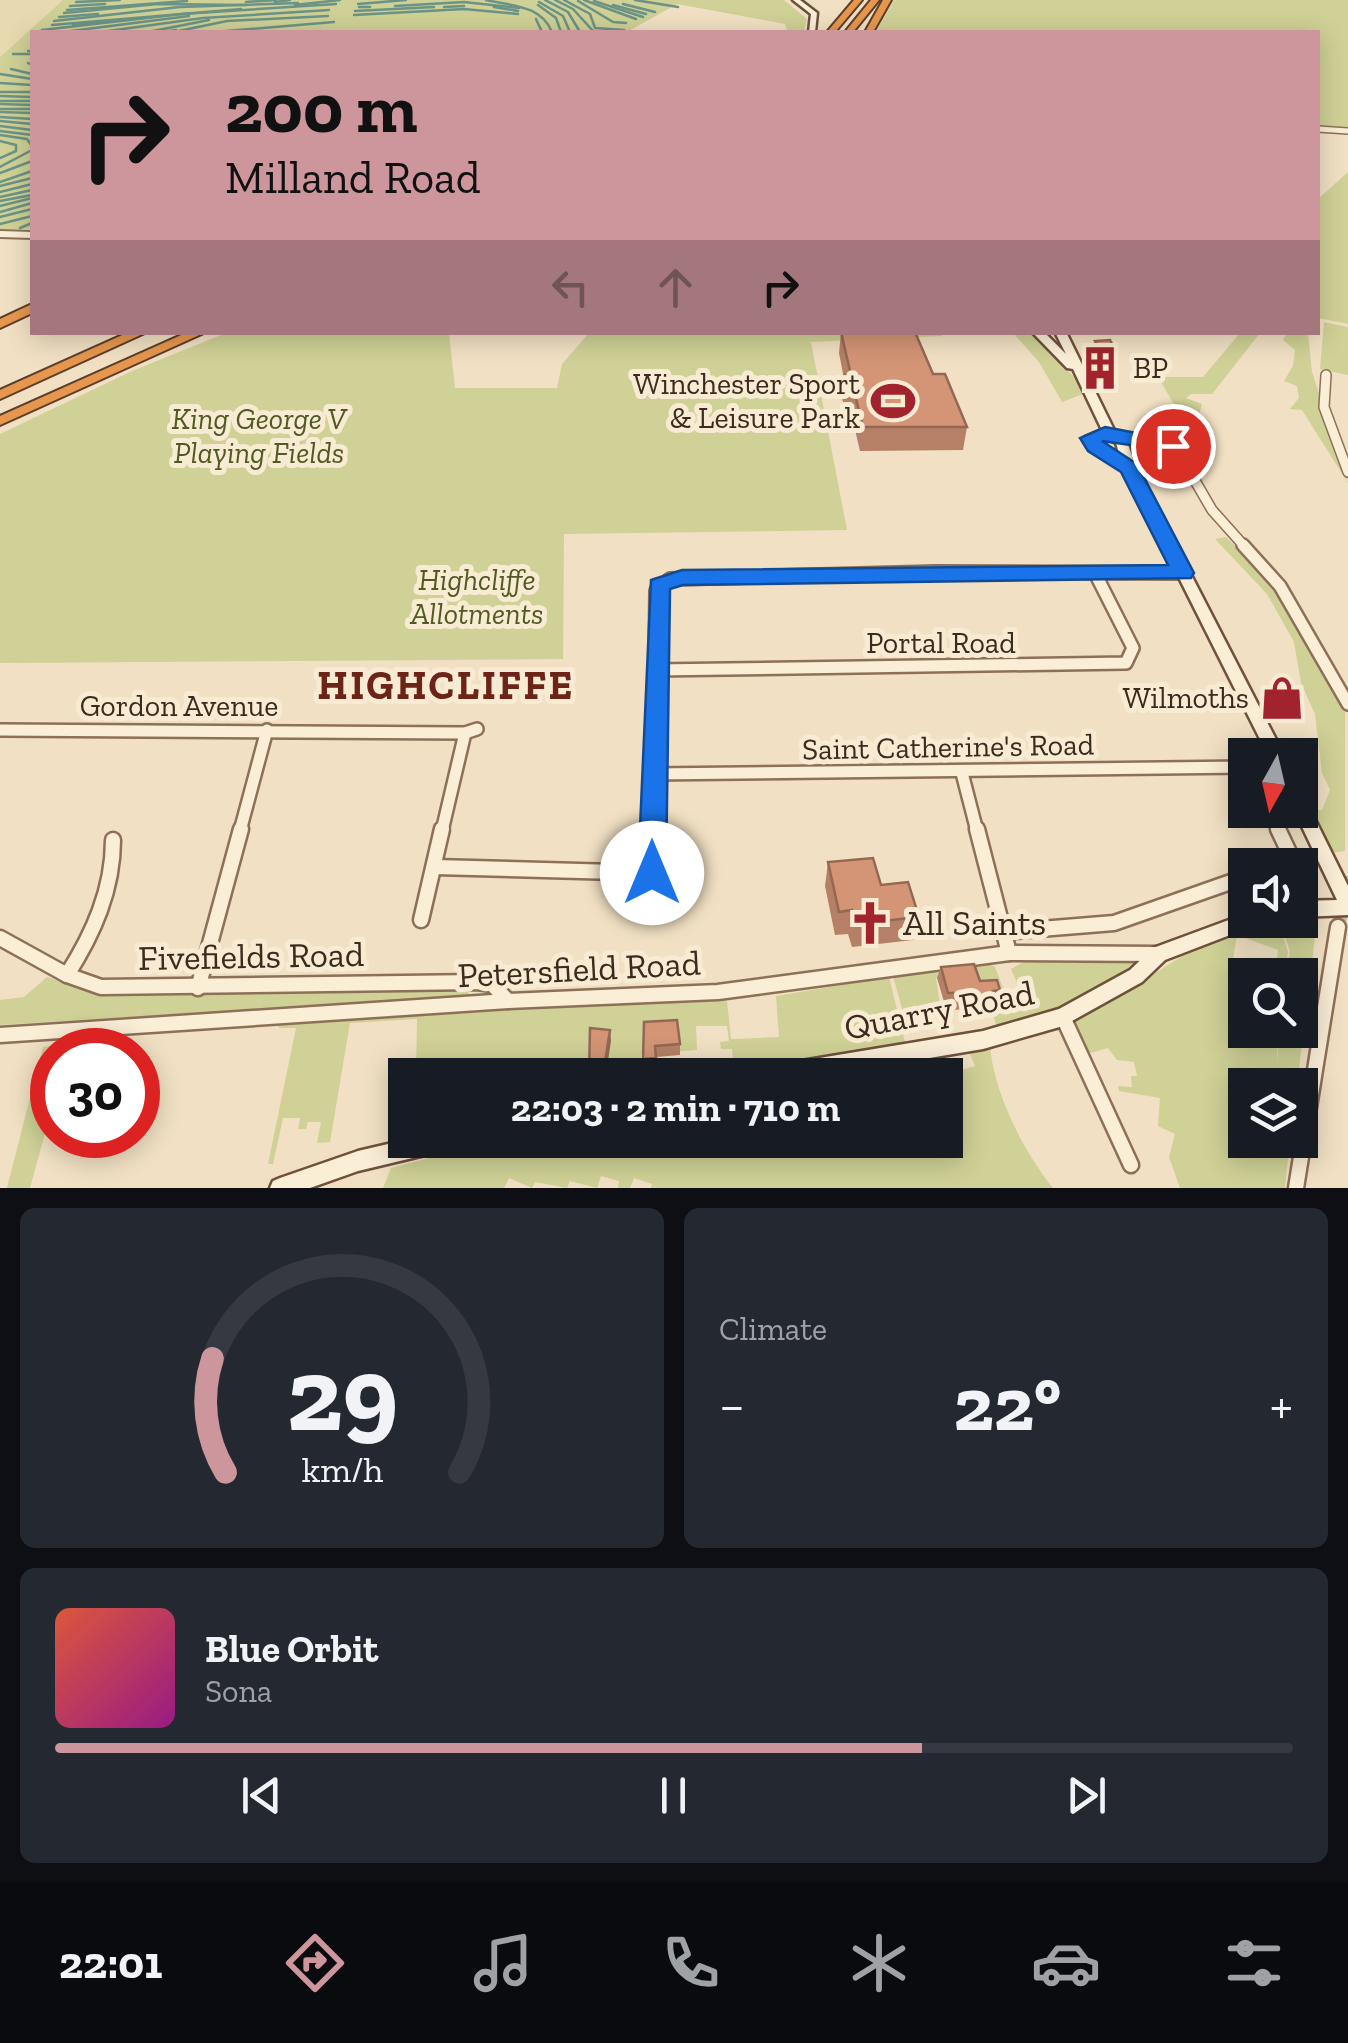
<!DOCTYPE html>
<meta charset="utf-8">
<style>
:root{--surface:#171b24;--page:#242831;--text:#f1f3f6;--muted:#9ea1a6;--line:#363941;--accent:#cd959c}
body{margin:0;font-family:"Zilla Slab",serif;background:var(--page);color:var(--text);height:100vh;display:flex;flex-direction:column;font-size:38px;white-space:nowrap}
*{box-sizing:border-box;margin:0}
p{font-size:32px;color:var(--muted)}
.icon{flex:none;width:55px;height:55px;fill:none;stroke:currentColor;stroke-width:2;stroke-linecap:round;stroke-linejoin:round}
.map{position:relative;height:1188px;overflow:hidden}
.sheet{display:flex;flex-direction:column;gap:20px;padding:20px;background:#0d0f14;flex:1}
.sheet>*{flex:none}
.guide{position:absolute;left:30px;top:30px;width:1290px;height:305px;border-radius:0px;box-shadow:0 5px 25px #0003;background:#cd959c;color:#111;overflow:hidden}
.needle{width:65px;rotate:188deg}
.fabs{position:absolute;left:1228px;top:738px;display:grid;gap:20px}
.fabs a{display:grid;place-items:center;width:90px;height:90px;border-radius:0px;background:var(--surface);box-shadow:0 5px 25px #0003;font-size:50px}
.speed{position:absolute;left:30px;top:1028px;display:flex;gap:20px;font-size:50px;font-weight:700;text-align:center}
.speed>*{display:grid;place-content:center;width:130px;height:130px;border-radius:50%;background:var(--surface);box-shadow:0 5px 25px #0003;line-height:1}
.speed .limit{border:15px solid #d22;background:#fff;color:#111}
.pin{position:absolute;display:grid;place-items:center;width:85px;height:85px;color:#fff;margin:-42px;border:5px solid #fff;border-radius:50%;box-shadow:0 2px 10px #0007}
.me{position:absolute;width:110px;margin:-55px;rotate:0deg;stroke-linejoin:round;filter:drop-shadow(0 0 8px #0008)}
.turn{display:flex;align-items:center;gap:35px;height:210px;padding:0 30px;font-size:45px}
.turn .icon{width:130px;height:130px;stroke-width:2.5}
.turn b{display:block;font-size:70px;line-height:85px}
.lanes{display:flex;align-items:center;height:95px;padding:0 30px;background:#0003;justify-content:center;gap:50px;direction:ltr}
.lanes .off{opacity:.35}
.big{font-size:75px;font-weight:800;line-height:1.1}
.sheet .tile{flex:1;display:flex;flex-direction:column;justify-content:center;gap:15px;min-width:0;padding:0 35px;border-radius:15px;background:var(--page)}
.sheet .dial{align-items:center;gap:0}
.dial svg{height:260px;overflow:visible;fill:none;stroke:var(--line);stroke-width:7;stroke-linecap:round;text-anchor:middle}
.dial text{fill:var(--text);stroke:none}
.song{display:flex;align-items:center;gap:30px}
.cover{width:120px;height:120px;border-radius:15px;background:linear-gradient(135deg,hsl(10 70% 55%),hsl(310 70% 35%))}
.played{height:10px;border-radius:5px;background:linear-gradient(90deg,var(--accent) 70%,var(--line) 70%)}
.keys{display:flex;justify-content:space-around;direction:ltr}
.heat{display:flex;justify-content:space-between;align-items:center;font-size:55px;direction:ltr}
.sheet .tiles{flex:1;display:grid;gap:20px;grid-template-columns:1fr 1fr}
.tile:last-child{grid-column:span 2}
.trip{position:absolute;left:388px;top:1058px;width:575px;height:100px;border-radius:0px;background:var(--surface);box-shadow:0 5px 25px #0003;font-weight:800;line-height:100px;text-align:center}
.dock{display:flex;height:160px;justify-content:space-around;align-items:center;background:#090b0e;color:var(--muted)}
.dock .icon{width:70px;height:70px}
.dock .current{color:var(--accent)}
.dock b{font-size:45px;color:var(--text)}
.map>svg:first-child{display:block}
.farmland{fill:#e8dab0}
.green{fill:#cfd196;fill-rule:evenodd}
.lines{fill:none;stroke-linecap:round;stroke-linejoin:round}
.stream{stroke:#6b9386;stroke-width:2.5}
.street-tunnel{stroke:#cdbca2;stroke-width:14;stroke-dasharray:14 6;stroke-linecap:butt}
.street-far4-casing{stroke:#8d7058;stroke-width:8}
.street-far3-casing{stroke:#8d7058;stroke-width:10}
.street-far2-casing{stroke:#8d7058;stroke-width:12}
.street-far1-casing{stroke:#8d7058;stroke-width:16}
.street-casing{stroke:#8d7058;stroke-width:19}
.secondary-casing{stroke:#6f513b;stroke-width:5}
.highway-casing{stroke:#5b3e2c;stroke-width:4}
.street-far4{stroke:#fbeed7;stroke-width:5}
.street-far3{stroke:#fbeed7;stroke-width:6}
.street-far2{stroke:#fbeed7;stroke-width:9}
.street-far1{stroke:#fbeed7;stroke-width:11}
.street{stroke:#fbeed7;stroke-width:14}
.secondary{fill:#fbeed7;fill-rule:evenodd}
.highway{fill:#e7974d;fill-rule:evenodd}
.wall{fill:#b58065}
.shaded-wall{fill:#946853}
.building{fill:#d39576;stroke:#946853;stroke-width:2.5}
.route{fill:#1a73e8;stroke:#114b97;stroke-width:2.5}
.labels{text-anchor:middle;stroke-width:10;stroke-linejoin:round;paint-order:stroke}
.poi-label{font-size:30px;fill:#3c2a1d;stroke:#f8ebd3;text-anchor:end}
.park-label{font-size:30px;font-style:italic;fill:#515a22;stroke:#f8ebd3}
.street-label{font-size:30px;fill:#3c2a1d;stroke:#f8ebd3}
.near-poi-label{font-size:35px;fill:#3c2a1d;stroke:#f8ebd3;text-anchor:start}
.near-street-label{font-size:35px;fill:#3c2a1d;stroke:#f8ebd3}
.district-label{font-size:40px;font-weight:bold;letter-spacing:2.5px;fill:#6c2419;stroke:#f8ebd3}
</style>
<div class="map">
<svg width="1348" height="1188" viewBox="0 0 1348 1188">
<rect width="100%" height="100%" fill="#f1e0c3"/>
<path class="farmland" d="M0,0h63l-63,57z"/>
<g class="green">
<path d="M63,0h721l23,19 -3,13h-16l-3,-8 -108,-20 -50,28h-595v197h-32v-172z"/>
<path d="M894,0h454v128l-30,-2v-94h-442z"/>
<path d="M1348,172v152l-30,-6v-119z"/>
<path d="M1324,322l24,5v48l-28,-6z"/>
<path d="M226,333h223l6,55h102l5,-24 27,-31h354l-1,3 -131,6 36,188 -283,4 -1,125 -563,4v-229l132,-63z"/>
<path d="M1013,333h18l44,45 8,16 -21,8 -23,-40z"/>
<path d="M1240,333h20l-48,61h-21l-5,4 16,6 -3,12 -11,12 -30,-51h45z"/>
<path d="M1287,333h21l4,39 36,111 -46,-73 -12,-1 9,-11 -2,-12 -13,-5 9,-15 2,-16 -12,-10z"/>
<path d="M1226,537l45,44 74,126v144l-15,2 -19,-43h11l8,-20 -8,-17 -7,-59 -14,-31 -7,-41 -27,-48 -52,-55z"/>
<path d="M1318,913l-21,172h-52v55h45l-5,48h-105l-11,-31 6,-23 -17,-8 2,-28 -41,-7 -1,-5 14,1 -1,-11h6l-3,-14 -17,-2 -9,-12 -18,5 -18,-28v-7c66,-20 136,-98 206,-98l10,32 -4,23h-39v55h33l-1,33 3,-33h20v-55h-15l5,-23 -10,-32zM1237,935l41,15 -3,24 -42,-15z"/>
<path d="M1029,959h110l3,5 -89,47 -56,18 -6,-23 35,-2 -15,-35z"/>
<path d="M988,963l7,4 8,21 -10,3 -23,-16 -34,3 4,28 -37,6 -10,-36z"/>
<path d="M47,977l52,17 366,-8 5,10 -470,29v-25l24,-3z"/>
<path d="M889,977l16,65 -171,29 -2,-22h-11l-1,-7 9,-1 -2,-15h-31l1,24 -56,4v19l-34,-2 4,-30 -20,-1 -4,25 6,1 -2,9h-28v-7l-19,-1 -2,8h-126l1,-56 -67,4 -20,119 -13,1 4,-21h-13l-2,7h-8l2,-11h-17l-10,46h-5l28,-136h-17l-1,-5 178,-13 271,-9 4,38 48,-2 -3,-41z"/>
<path d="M74,1043l-3,7h-19v58l-22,80h-23l36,-141z"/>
<path d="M990,1047c5,49 33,103 63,141h-402l1,-4 -18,-6 -4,10h-12l1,-7 -18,-5 -4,12 -27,-7 -3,7 -32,-6 -3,6 -23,-10 -5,10h-121l8,-20 107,-28h215l3,14 57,-14h172v-65l30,-9 -6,-15z"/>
</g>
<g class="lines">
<g class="stream">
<path d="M486,0c26,6 55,5 66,32"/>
<path d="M545,0l23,12 12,20"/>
<path d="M555,0l18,9 21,23"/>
<path d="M564,0l26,14 5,14 29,2"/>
<path d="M584,0l52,19"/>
<path d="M635,0l43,7"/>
<path d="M578,1l35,21 13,1"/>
<path d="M594,1l49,16"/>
<path d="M76,2l44,-2"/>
<path d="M246,2l30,-2"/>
<path d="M275,2l15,-2"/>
<path d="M539,2l24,14 7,16"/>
<path d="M358,4l48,-4"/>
<path d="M623,4l32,8"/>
<path d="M295,5l45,-5"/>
<path d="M538,5l18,13 5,14"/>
<path d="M613,5l33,9"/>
<path d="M70,6l35,-2"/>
<path d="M395,6l69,-4 55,6"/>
<path d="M359,7h11"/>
<path d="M444,7l20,-1"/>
<path d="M494,7l24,4"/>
<path d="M67,10l120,-9"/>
<path d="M355,11l79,-4"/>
<path d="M64,13l94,-9 88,1"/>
<path d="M354,15l110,-6 54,5"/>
<path d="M59,17l39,-3"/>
<path d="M536,19l6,13"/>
<path d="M54,21l126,-14 118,-4"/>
<path d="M52,25l189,-16"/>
<path d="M73,25l40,-5"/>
<path d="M42,30l140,-16 154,-10"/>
<path d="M63,32l126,-16"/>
<path d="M101,32l102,-14 126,-8"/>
<path d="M148,32l61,-12"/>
<path d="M163,32l13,-2"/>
<path d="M174,32l53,-11 101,-5"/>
<path d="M215,32l119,-10"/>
<path d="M28,51h4"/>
<path d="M13,54h19"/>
<path d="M28,63l4,2"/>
<path d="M11,69l21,5"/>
<path d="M0,74l32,5"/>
<path d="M0,83l32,2"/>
<path d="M0,92h32"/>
<path d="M0,96l32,1"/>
<path d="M0,101h32"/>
<path d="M0,104l32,1"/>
<path d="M0,109h32"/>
<path d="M0,112l32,1"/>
<path d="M0,117l32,2"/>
<path d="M0,121l32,3"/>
<path d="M0,126l32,4"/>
<path d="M0,131l32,4"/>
<path d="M0,135l27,4 5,7"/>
<path d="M0,141l16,4v6l-16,7"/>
<path d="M0,167l32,-17"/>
<path d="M0,173l32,-12"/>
<path d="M0,182l32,-11"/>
<path d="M0,186l32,-8"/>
<path d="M0,192l32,-8"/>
<path d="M0,197l32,-7"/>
<path d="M0,201l32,-6"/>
<path d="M0,206l32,-8"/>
<path d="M0,212l32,-9"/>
<path d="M0,217l32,-8"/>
<path d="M0,224l32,-8"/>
<path d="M20,228l12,-5"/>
</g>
<path class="street-tunnel" d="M1338,927l10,-51"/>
<g class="street-far4-casing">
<path id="street-far4" d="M1318,129l30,2"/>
</g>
<g class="street-far3-casing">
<path id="street-far3" d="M0,234l32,1"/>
</g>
<g class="street-far2-casing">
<g id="street-far2">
<path d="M1326,375l-2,32 24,65"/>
<path d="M1119,438l41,3 16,7 36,62 33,37"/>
</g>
</g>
<g class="street-far1-casing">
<g id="street-far1">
<path d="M1243,545l37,41 68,118"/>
<path d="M655,670l471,-7 7,-15 -38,-75"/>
<path d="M0,730l465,3 12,-4"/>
<path d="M962,773l15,58"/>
<path d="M652,774l593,-7"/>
<path d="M1269,810l10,21"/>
<path d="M240,831l27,-101"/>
<path d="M442,831l23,-98"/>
<path d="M653,831l3,-241 14,-11 266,-7 247,1"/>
</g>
</g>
<g class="street-casing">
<g id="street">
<path d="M977,829l32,124"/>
<path d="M1278,829l17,36"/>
<path d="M435,867l217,6 1,-44"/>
<path d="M421,920l21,-91"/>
<path d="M1003,932l111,-9 131,-46"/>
<path d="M0,938l67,37 34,12 376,-5 15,2 16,17"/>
<path d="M67,975c26,-41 46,-85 46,-135"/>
<path d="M198,988l43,-159"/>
<path d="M1063,1017l68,148"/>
<path d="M0,1035l508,-34 210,-9 291,-39 149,1"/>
<path d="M1296,1188l42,-261"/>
</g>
</g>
<g class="secondary-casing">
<g id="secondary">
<path d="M793,0h7l17,13 -2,19h-6l2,-18z"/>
<path d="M1032,332h12l22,22 -11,-22h11l50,102 11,7 9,27 148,287h-16l-143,-285 -38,-25 -2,-8 17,-7 -29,-61 -6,-1zM1104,437l12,6 4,14 -21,-14 -2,-4z"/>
<path d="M1300,799l6,2 42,85v29l-48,2v-16l37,-1 -43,-90h6z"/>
<path d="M1245,914v6h14l-3,5 -91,35 -23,22 -79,44 -80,23 -155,26h-67l3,-7 7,-2 212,-35 76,-22 71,-39 23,-22z"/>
<path d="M405,1140h51l-3,7 -7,3 -88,21 -48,17h-40l3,-7 7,-3 78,-27z"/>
</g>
</g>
<g class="highway-casing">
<g id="highway">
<path d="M854,0h8l-27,32h-8z"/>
<path d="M871,0h8l-26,32h-8z"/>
<path d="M883,0h8l-18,32h-8z"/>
<path d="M32,304v9l-32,15v-9z"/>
<path d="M129,332h18l-147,67v-9z"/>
<path d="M188,332h18l-206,93v-9z"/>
</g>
</g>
<use href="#street-far4" class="street-far4"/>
<use href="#street-far3" class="street-far3"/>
<use href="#street-far2" class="street-far2"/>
<use href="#street-far1" class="street-far1"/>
<use href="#street" class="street"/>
<use href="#secondary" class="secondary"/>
<use href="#highway" class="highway"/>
</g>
<g class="wall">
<path d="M841,332l92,42 34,53 -4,23 -103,1 -9,-38 -6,-1 -3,-14 2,-19 -5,-26z"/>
<path d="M1095,341l21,10 -6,22 -15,1 -6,-11z"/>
<path d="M828,862l53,23 38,32 -6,23 -61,7 -4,-13 -13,1 -10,-49z"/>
<path d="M941,967l59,23 -4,11 -4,1 -1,4 -38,4 -2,-6 -6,1 -8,-27z"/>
<path d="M644,1022l36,22v11l-24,2v12l-13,1z"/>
</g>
<path class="shaded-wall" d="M610,1030l1,11 -5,34h-3z"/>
<g class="building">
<path d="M841,332h74l18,42h12l22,53h-104l-9,-37 -6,-1 -3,-14h6z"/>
<path d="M1110,340l6,11h-15l-6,-10z"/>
<path d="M873,858l8,27 27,-3 11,35 -63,7 -4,-14 -13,2 -11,-50z"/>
<path d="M974,964l6,17 17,-1 3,10 -7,1 2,4 -38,4 -2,-6h-7l-7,-26z"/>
<path d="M677,1020l3,24 -25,2 1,12 -13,1 1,-37z"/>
<path d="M590,1028l20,2 -7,45h-14z"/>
</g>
<path class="route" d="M1105,427l68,13 10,6 -10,5 -71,-10 35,23 57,109 -3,5 -508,7 -13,4 -4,284 -4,8 -10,4 -10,-4 -4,-8 13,-293 31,-10 486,-5 -47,-93 -33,-21 -8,-13z"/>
<defs>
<g id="building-bare" transform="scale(3.45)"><path d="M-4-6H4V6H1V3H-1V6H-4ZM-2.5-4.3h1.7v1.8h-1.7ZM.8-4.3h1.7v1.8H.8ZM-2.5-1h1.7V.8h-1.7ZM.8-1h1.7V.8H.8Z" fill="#a1232e" stroke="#f8ebd3" stroke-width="2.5" paint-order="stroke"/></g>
<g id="stadium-bare" transform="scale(3.45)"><path d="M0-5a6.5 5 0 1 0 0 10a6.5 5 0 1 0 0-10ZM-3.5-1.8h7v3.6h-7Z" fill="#a1232e" stroke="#f8ebd3" stroke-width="2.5" paint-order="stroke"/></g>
<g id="shop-bare" transform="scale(3.45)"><path d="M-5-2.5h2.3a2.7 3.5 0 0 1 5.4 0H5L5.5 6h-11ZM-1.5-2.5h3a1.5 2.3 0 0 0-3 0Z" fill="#a1232e" stroke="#f8ebd3" stroke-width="2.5" paint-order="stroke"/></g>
<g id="church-bare" transform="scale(3.45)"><path d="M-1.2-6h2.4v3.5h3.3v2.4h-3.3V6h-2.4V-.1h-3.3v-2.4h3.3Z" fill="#a1232e" stroke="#f8ebd3" stroke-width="2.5" paint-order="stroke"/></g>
</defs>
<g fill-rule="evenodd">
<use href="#building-bare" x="1100" y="368"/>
<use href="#stadium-bare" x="893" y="401"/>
<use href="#shop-bare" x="1282" y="698"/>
<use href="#church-bare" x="870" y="923"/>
</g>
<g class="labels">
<g class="poi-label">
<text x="1133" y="378" text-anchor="start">BP</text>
<text x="860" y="394">Winchester Sport<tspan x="860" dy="34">&amp; Leisure Park</tspan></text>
<text x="1249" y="708">Wilmoths</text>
</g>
<g class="park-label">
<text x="259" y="429">King George V<tspan x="259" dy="34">Playing Fields</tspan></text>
<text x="477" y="590">Highcliffe<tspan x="477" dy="34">Allotments</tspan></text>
</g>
<g class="street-label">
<text x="941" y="653">Portal Road</text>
<text x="179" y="716">Gordon Avenue</text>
<text transform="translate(948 747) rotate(-1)" y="10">Saint Catherine's Road</text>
</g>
<g class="near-poi-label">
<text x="903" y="935">All Saints</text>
</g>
<g class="near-street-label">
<text transform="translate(251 956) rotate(-1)" y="12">Fivefields Road</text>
<text transform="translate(579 969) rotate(-3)" y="12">Petersfield Road</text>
<text transform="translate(939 1010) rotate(-11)" y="12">Quarry Road</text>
</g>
<g class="district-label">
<text x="446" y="699">HIGHCLIFFE</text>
</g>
</g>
</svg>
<div class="fabs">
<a><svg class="needle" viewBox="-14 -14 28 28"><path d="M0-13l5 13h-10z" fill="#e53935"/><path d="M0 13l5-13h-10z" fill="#9ea1a6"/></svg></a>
<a><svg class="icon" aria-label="sound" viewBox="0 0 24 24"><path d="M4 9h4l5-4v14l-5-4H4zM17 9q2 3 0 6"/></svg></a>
<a><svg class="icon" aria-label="search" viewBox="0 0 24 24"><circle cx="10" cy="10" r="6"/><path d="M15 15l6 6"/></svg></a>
<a><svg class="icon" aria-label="layers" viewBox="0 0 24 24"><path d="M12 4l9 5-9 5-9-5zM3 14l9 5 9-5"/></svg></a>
</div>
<div class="speed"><div class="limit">30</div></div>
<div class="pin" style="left:1173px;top:446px;background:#d93025"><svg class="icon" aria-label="arrive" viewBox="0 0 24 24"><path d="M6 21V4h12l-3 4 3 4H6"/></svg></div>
<svg class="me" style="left:652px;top:873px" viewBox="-20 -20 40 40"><circle r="19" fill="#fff"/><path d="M0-13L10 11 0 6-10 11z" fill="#1a73e8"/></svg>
<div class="trip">22:03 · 2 min · 710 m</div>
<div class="guide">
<div class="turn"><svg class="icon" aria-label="right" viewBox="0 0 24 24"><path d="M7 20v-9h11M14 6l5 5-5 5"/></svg><div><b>200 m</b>Milland Road</div></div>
<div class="lanes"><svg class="icon off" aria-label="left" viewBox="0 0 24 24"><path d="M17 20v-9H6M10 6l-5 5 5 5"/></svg><svg class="icon off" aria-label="ahead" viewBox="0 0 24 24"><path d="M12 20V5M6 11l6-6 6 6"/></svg><svg class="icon" aria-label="right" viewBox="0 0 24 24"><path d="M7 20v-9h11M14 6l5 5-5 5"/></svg></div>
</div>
</div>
<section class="sheet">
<div class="tiles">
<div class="tile dial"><svg viewBox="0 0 100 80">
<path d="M14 69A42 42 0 1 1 86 69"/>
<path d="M14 69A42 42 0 0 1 10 34" stroke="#cd959c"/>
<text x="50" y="56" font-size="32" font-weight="700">29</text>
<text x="50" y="72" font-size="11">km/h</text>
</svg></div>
<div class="tile"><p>Climate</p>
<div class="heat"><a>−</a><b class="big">22°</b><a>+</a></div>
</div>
<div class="tile">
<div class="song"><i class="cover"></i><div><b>Blue Orbit</b><p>Sona</p></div></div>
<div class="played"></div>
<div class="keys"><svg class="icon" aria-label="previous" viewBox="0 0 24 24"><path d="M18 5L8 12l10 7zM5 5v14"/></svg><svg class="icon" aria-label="pause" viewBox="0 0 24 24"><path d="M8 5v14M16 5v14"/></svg><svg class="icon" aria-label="next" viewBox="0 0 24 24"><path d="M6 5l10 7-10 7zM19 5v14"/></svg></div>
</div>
</div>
</section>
<nav class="dock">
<b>22:01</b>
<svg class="icon current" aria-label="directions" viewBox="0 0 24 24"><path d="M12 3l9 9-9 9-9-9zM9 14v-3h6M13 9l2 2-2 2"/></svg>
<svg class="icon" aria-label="music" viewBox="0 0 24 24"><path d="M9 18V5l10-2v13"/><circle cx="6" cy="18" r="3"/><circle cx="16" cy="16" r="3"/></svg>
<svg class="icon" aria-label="phone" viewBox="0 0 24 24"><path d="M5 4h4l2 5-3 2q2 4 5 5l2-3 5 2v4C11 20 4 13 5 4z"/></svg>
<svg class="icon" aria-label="climate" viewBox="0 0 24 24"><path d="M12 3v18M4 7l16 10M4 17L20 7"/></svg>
<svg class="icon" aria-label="car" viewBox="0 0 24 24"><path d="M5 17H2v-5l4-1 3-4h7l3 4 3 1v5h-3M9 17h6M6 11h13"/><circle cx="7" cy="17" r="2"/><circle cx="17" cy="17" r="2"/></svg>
<svg class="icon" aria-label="filters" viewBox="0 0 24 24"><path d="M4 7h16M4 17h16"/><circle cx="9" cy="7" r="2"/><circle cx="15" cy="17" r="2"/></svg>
</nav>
